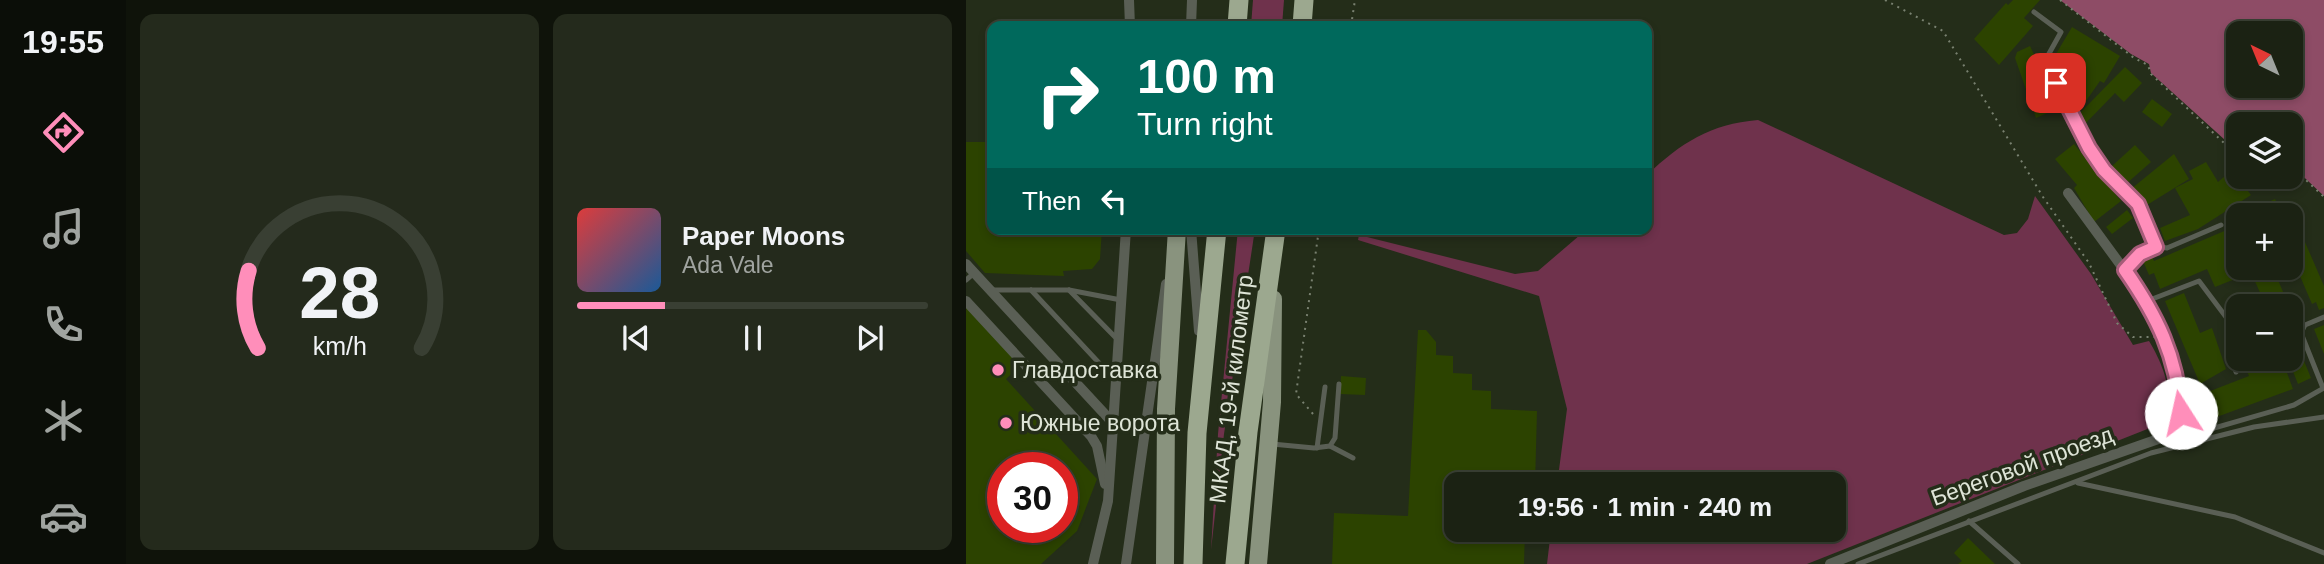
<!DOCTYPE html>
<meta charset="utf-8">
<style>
:root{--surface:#1b2213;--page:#242a1c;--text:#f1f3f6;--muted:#a0a4a0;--line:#393f33;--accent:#ff8eba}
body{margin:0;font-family:Helvetica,sans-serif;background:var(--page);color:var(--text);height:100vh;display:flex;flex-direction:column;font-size:26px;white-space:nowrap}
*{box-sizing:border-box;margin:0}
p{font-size:23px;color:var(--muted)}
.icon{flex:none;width:38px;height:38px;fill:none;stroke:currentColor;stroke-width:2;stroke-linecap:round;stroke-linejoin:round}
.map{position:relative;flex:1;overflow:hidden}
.panel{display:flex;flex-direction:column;gap:14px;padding:14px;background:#0f130a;width:840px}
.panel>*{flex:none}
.banner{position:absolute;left:21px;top:21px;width:665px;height:214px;border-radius:14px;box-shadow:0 4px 10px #0003,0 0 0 2px var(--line);background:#00695c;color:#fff;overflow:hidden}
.needle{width:46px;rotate:317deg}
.controls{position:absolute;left:1260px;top:21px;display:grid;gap:14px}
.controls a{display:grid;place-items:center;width:77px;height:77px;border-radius:14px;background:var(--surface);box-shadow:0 4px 10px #0003,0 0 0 2px var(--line);font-size:35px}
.speed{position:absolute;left:21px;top:452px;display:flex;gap:14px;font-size:35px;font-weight:700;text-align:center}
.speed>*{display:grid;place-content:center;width:91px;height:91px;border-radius:50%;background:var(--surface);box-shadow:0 4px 10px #0003,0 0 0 2px var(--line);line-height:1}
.speed .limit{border:10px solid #d22;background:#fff;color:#111}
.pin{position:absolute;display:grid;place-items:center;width:60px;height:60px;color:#fff;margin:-30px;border-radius:14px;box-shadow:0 4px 10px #0006}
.me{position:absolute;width:77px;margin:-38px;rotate:350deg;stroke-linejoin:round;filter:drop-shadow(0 0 5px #0008)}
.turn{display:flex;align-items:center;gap:24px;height:147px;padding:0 35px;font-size:32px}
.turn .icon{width:91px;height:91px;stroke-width:2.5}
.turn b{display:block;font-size:49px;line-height:60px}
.then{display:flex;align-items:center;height:66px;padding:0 35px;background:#0003;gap:14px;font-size:26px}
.panel .tile{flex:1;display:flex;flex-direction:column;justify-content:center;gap:10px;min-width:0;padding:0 24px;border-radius:14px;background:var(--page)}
.panel .dial{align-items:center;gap:0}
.dial svg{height:182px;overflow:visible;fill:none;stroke:var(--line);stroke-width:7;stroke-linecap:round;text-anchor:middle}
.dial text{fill:var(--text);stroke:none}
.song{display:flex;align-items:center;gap:21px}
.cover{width:84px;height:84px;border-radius:10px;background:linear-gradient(135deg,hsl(0 70% 55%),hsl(210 70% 35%))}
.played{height:7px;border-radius:4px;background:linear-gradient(90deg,var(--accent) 25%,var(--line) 25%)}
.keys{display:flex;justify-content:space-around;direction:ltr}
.panel .tiles{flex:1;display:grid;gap:14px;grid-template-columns:repeat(2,1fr)}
.trip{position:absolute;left:478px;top:472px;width:402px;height:70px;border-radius:14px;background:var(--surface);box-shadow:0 4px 10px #0003,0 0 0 2px var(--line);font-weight:800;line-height:70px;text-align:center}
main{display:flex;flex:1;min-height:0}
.tab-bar{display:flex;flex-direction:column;width:126px;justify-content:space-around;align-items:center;background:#0b0e08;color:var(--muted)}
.tab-bar .icon{width:49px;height:49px}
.tab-bar .on{color:var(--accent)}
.tab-bar b{font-size:32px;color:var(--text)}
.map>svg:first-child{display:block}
.green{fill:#6f324c}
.water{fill:#8e4c66;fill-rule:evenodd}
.building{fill:#2c4300;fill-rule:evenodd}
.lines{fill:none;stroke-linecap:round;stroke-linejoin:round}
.path{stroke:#798170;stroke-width:2;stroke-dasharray:2 5;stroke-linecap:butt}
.lane{stroke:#5a5f55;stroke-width:5}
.street{stroke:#5a5f55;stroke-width:10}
.primary{stroke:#89937e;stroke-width:18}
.highway{stroke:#9ca88f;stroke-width:19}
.route-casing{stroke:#a65c79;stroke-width:18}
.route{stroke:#ff8eba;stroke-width:12}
.poi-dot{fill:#ff8eba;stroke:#242d19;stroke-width:2.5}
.labels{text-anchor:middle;stroke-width:7;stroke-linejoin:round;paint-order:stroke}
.poi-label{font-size:23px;fill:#dee4d7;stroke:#242d19;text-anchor:start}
.street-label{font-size:23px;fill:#dee4d7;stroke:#242d19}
</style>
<main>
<nav class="tab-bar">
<b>19:55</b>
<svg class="icon on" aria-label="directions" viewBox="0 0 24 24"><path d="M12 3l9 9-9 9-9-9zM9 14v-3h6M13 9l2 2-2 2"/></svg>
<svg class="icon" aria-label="music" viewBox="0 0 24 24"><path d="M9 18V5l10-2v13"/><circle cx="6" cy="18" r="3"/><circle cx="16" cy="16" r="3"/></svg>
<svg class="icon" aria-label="phone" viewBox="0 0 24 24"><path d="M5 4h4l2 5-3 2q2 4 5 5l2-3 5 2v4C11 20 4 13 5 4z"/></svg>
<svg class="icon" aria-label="climate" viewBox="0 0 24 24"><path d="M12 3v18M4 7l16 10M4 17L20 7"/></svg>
<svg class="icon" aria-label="car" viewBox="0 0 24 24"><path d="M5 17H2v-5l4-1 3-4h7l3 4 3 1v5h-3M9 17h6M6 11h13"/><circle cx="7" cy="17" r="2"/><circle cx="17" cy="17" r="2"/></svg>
</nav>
<section class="panel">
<div class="tiles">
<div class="tile dial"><svg viewBox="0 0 100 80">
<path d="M14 69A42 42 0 1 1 86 69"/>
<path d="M14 69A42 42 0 0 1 10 35" stroke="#ff8eba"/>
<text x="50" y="56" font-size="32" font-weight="700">28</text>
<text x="50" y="72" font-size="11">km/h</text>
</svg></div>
<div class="tile">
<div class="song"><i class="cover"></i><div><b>Paper Moons</b><p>Ada Vale</p></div></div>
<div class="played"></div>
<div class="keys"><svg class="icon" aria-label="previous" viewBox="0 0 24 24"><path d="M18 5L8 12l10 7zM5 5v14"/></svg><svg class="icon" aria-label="pause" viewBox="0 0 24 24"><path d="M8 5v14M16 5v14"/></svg><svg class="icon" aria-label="next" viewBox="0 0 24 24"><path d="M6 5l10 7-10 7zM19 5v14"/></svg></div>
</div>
</div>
</section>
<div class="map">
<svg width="1358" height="564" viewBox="0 0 1358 564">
<rect width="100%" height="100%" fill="#242d19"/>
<g class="green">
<path d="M287,0h31l-2,26h-31z"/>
<path d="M792,120l246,115 13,-2 11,-14 7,-23 56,78 42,71 16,-4c14,23 32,64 6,85l-348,138h-260l4,-34h283v-45h-277l10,-76 -28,-113 -181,-56 1,-5 156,39 23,-3 49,-42h60v-54c34,-32 63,-51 111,-55z"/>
<path d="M272,229h17l-31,205 -13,116 7,-116z"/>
</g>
<path class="water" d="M1094,0h264v196l-33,-31v-41h-53v5l-13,11 -74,-67 -2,-9 -18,-10zM1272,33h53v53h-53z"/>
<g class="building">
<path d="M1047,0h27l-16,18 9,8 -34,39 -25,-26 32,-36 2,2z"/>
<path d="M1106,27l48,29 -16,27 -4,-2 -21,30 -6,-4 2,-4 -9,-5 3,-4 -8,-5 3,-4 -8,-4 4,-7 -6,-4 8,-13 -6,-3z"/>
<path d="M1064,46l29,62 -23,10 -21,-60 2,-6z"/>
<path d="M1159,67l17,16 -18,19 -9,-9 -30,31 -8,-8z"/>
<path d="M1186,99l20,15 -10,13 -20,-15z"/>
<path d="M0,142h26v87h110l-2,30 -8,10 -29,2 1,5 -79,-3 -19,-22z"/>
<path d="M1108,144l47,57 -27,21 -20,-34 3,-3 -22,-26z"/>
<path d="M1169,145l16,17 -25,22 -15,-17z"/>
<path d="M1208,154l15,25 -42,26 -16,-16z"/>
<path d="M1240,162l12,20 14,-12 19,25 -53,34 -33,12 -5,-13 30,-13 -15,-27 18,-9 -4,-8z"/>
<path d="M1309,199l7,16h-18l-4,-9z"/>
<path d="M1161,210l6,8 -21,16 -6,-7z"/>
<path d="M1329,219l29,67v22l-5,2 -3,-8 -4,2 -21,-49v-34z"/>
<path d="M1270,226l2,42 7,7 -30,12 -8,-18 -47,20 -6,-16 -5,2 -6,-14 9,-4 2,4z"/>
<path d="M1283,268h24l16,38h-23z"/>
<path d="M1218,293l16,40 12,-5 14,41 -26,15 -35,-83z"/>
<path d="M0,304l56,60 -16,15 91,100 -20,52 -36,33h-75zM37,467h59v60h-59z"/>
<path d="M1358,325v29l-10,-25z"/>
<path d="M452,330h8l10,12v13l17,1v17l19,1v16l19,1v18l46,2 -2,74h-79v45h69l-1,34h-192l2,-51 74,3z"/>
<path d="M1325,354l4,5 7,-3 9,22 -13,6 -10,-25h3z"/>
<path d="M1276,359h40l11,30 -79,29 -9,-25 44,-17z"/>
<path d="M375,376l25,2 -1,17 -25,-1z"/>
<path d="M1002,538l27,26h-37l4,-3 -8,-8z"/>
</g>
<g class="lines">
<g class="path">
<path d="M919,0l58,31 100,166 46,66 28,60 16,14h21"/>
<path d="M1094,0l74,58 14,7 3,9 73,69 14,-13"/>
<path d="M385,26l4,-26"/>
<path d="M1325,166l33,31"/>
<path d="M347,414l-17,-20 23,-165"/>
</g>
<g class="lane">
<path d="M1068,12l27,20 -15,27 19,45 24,44 49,56 18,43"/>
<path d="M1159,270c12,-13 24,-26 42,-22l54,-23"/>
<path d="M0,280l8,-7"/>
<path d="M26,290h77l52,10"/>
<path d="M65,290l83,89"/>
<path d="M103,290l49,50"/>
<path d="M1181,301l52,-20 39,52"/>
<path d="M1270,372l-6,-20 8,-4"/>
<path d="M1357,388l-22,-55 4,-8 19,-8"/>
<path d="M1198,437h19l111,-32 30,-17"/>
<path d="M306,444l42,4 16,-2 5,-8 4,-54"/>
<path d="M364,446l23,12"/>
<path d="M351,448l8,-61"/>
<path d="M1112,483l157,34 89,36"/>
<path d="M1003,521l49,43"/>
<path d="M892,564l293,-111 103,-26 70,-10"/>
</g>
<g class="street">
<path d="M163,0l1,26"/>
<path d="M225,26l1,-26"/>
<path d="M225,229l8,102"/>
<path d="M0,264l147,159"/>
<path d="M0,301l125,135 6,10 8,38"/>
<path d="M127,564l15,-63 18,-272"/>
<path d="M160,564l40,-280"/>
<path d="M864,564l194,-78 140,-49 17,-24 -15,-76 -19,-36 -79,-108"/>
</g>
<g class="primary">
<path d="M199,564l1,-155 11,-180"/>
<path d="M292,564l14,-162 1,-103"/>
</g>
<g class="highway">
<path d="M271,26l2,-26"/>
<path d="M336,26l2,-26"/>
<path d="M227,564l4,-131 20,-204"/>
<path d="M269,564l13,-132 28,-203"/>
</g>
</g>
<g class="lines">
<g class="route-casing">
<path id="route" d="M1090,83l33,65 15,22 34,34 18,43 -16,7 -15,16c32,46 52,86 56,143"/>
</g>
<use href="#route" class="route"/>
</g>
<g class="poi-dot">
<circle cx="32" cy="370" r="7"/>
<circle cx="40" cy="423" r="7"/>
</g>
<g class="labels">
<g class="poi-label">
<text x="46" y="378">Главдоставка</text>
<text x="54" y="431">Южные ворота</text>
</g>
<g class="street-label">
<text transform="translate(265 389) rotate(-83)" y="8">МКАД, 19-й километр</text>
<text transform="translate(1056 466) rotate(-20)" y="8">Береговой проезд</text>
</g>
</g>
</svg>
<div class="controls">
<a><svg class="needle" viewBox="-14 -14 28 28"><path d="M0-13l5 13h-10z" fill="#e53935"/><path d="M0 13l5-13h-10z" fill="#a0a4a0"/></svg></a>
<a><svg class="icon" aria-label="layers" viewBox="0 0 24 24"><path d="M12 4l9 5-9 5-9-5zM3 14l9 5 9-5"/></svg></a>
<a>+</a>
<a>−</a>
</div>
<div class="speed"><div class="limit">30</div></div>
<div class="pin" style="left:1090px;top:83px;background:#d93025"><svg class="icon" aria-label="arrive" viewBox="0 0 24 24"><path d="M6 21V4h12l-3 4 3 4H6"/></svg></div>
<svg class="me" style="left:1215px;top:413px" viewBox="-20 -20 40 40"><circle r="19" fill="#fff"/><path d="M0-13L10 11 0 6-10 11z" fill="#ff8eba"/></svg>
<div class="trip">19:56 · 1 min · 240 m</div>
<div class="banner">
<div class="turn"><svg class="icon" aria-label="right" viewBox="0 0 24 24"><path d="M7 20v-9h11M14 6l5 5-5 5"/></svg><div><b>100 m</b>Turn right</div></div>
<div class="then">Then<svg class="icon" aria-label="left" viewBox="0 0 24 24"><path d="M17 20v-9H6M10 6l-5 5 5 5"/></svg></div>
</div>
</div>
</main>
